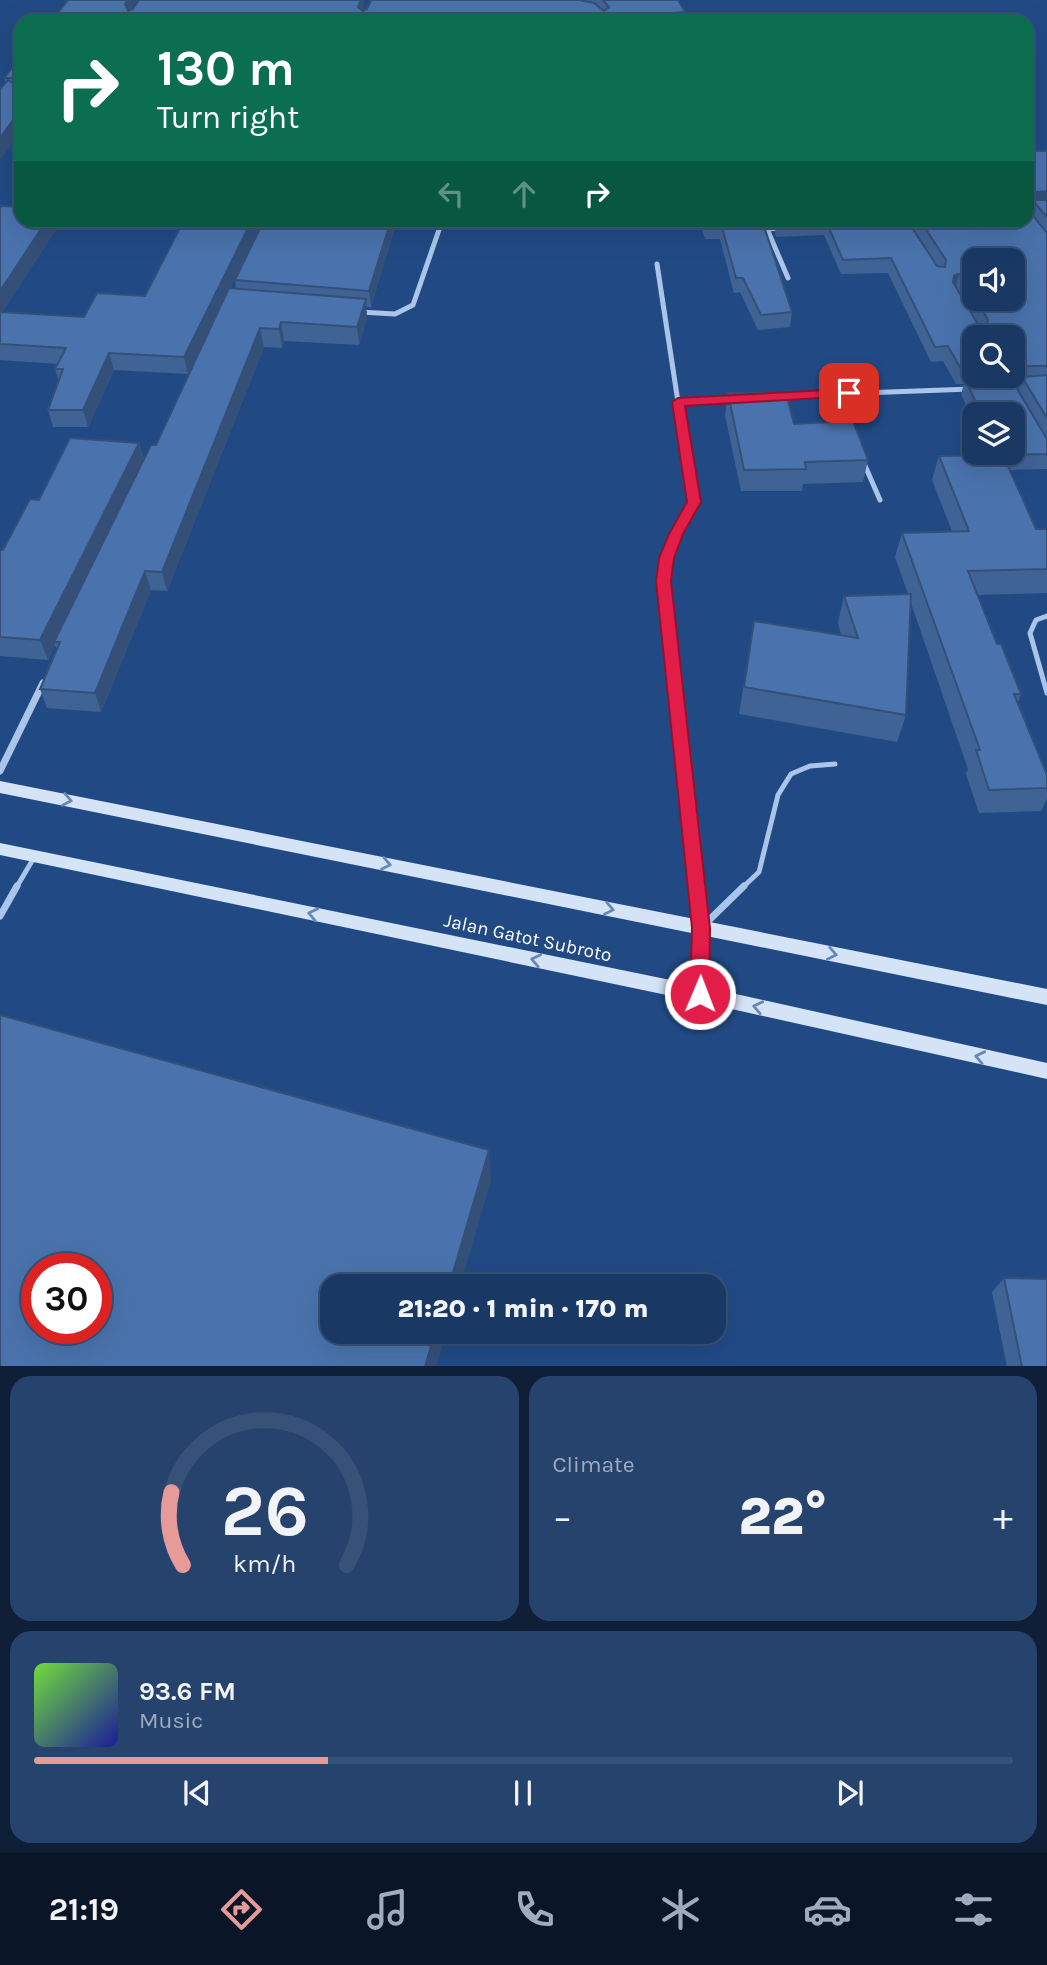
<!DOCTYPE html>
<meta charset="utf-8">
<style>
:root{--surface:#193864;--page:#26436d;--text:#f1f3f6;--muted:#9facbf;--line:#375278;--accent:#e69b98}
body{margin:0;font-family:Karla,sans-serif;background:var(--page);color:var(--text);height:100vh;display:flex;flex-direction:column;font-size:26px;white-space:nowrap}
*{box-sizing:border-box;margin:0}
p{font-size:23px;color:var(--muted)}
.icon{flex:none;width:38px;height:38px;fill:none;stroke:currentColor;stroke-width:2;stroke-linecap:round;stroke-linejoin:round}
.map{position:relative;height:1366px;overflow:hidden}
.drawer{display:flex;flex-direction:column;gap:10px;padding:10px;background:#0e1f37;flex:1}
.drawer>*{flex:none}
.banner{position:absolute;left:14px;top:14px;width:1020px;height:214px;border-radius:21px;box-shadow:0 7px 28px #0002,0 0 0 2px var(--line);background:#0b6e4f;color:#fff;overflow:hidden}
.tools{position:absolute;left:962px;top:248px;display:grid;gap:14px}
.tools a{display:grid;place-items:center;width:63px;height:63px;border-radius:14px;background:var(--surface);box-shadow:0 7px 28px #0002,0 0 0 2px var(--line);font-size:35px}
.speed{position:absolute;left:21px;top:1253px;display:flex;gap:14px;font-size:35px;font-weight:700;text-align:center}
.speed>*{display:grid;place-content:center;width:91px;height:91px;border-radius:50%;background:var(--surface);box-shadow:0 7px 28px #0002,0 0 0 2px var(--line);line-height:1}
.speed .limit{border:10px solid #d22;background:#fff;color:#111}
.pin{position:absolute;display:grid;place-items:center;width:60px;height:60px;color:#fff;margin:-30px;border-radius:14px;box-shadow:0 4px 10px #0006}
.me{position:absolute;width:77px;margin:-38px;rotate:1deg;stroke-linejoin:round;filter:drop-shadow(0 0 5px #0008)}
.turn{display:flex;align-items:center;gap:24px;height:147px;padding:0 28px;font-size:32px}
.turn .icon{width:91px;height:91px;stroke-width:2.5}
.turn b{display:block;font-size:49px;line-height:60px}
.lanes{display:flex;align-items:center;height:66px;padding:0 28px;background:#0003;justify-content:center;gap:35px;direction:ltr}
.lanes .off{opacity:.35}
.big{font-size:52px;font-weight:800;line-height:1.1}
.drawer .widget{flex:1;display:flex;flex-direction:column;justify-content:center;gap:10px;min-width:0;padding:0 24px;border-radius:21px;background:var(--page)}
.drawer .dial{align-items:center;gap:0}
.dial svg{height:182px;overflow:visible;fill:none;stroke:var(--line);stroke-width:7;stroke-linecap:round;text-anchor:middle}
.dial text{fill:var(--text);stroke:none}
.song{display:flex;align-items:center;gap:21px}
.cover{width:84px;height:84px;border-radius:10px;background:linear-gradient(135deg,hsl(100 70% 55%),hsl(240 70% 35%))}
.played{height:7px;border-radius:4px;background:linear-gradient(90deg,var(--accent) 30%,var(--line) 30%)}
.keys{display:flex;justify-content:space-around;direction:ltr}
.heat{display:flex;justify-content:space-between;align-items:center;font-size:38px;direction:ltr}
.drawer .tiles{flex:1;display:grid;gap:10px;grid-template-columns:1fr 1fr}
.widget:last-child{grid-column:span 2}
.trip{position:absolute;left:320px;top:1274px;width:406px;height:70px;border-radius:21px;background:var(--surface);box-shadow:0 7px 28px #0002,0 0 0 2px var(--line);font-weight:800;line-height:70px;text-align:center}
.menu{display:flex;height:112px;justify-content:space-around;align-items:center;background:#0a1628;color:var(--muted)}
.menu .icon{width:49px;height:49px}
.menu .current{color:var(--accent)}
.menu b{font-size:32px;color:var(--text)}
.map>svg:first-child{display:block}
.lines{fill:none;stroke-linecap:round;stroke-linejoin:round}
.lane-far1{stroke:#aac5e9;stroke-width:5}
.lane{stroke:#aac5e9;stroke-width:7}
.street-far3{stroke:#aac5e9;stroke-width:4.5}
.street-far2{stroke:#aac5e9;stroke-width:5}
.street-far1{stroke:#aac5e9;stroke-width:7}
.street{stroke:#aac5e9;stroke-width:9}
.secondary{fill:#d5e3f7;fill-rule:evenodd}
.wall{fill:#406395;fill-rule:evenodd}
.shaded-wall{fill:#345079}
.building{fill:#4a73ad;stroke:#345079;stroke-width:2;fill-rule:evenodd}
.oneway{stroke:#6987b3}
.route{fill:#e11d48;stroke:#92132f;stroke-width:2}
.labels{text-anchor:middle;stroke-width:7;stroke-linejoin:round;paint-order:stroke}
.street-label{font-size:19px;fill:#fff;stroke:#214a85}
</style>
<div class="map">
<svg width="1047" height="1367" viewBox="0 0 1047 1367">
<rect width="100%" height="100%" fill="#214a85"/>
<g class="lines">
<g class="lane-far1">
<path d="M1047,616l-11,4 -6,13 17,60"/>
<path d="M16,888l19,-32"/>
<path d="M742,888l17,-16 19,-77 13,-21 19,-8 25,-2"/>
</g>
<g class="lane">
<path d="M0,916l17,-30"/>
<path d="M703,926l41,-40"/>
</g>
<g class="street-far3">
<path d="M763,220l3,6"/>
<path d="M440,226l2,-6"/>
</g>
<g class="street-far2">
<path d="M765,224l23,54"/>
<path d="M767,229l15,-1"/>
<path d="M657,264l21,138"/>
<path d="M360,312l35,2 18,-9 28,-81"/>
<path d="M832,394l16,34"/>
<path d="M780,396l191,-7"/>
<path d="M863,461l17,39"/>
<path d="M686,515l8,-13 -16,-100 59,-3"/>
</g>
<g class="street-far1">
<path d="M687,514l-20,44 -3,23 33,307"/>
<path d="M0,771l43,-88"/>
</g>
<path class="street" d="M697,886l4,42 -1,66"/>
<g class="secondary">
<path d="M0,781l1047,208v16l-1047,-212z"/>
<path d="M0,843l700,143 347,77v16l-347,-77 -700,-147z"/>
</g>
</g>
<g class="wall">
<path d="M68,0h296v7l-1,4 4,-2 4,-9h307l7,12 -1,9h-633z"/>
<path d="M21,57v74l-17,-53z"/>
<path d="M1027,151h20v318l-37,1 26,59h11v64l-70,2 20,49 24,50 -3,8 29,73v24l-6,12 -62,2 -13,-39 2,-5 -57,-166 -5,112 -9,27 -158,-28 15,-93 87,14 -3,-12 6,-27 64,-2 -13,-37 7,-24 50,-2 -20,-51 7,-24 49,-1 -1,-2h26v-38h-38v10l-14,-31 3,-10h-8l-13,-23 -12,1 -43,-89 -47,1 -17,-39 -48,2 -1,-3 1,-11h-6l-1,-3h258zM975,261l38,38h-38zM975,338h38v38l-12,1v-1h-26zM1013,381h8l-3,9z"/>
<path d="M0,206l21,14h37l1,5 -57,87 82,5 61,-21 118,-76 -33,68 6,1 -1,-9 29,-60h133l-26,87h-5l1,11 -8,27 -75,-4 -2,7 -18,-1 -97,244 -16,-1 -50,122 -54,-4 -7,-19 17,-39 -2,-5 -7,15 -48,-4v-106h3l36,-50 100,-57 5,16 12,-14 55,-118 -23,47 -74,-4 -26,57h-35l-5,-17 11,-28 -4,-13 3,-5 -58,-4z"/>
<path d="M699,220h67l1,3 -1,9 26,80 -2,15 -32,3 -18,-38 -6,1 -14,-54h-15z"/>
<path d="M728,393l66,31 74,36 -5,22 -60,2 -1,7h-61l-16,-76z"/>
<path d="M1004,1278l43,89h-40l-15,-75z"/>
</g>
<g class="shaded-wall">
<path d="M128,0h11l-11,18 -3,-14z"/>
<path d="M361,0h3v7l-5,14 -1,-14z"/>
<path d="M21,109v22l-21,30v-23z"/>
<path d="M1047,191v13l-18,-2 -2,5v-14z"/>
<path d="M47,220h11l1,5 -59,91v-25z"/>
<path d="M252,220h11l-75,154 -4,-17z"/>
<path d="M391,220h6l-26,87 -2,-16z"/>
<path d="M959,274l-4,15 -5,2 4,-15z"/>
<path d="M366,299l1,19 -8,27 -2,-18z"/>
<path d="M281,322l3,19 -2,7 -3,-19z"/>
<path d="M260,328l4,19 -97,244 -5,-19z"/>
<path d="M109,353l5,17 -26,57 -5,-17z"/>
<path d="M139,443l6,20 -91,179 1,3 -7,15 -8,-20z"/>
<path d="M145,571l6,19 -50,122 -6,-19z"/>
<path d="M489,1150l2,31 -31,105h-11z"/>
<path d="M435,1332h12l-11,35h-11z"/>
</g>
<g class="building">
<path d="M68,0h60l-3,4 3,7 5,-2 6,-9h222l-3,7 5,4 4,-2 4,-9h208l15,3 10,8 5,-4 -6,-7h75l7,12 -12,1 3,8h-625z"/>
<path d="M21,57v21h-17z"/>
<path d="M8,80l13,9v20l-21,29v-49z"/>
<path d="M1027,151h20v40l-20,2v1z"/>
<path d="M1027,198l5,2h15v17l-12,-14 -6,-1 -2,6 20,25v133h-31l-3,-5v-23h-38v30l-14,1 -13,-23 -13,1 -44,-89 -48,2 -17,-39 -48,1v-2h129l30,46 8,1 1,-7 -26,-40h107zM975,261h38v38h-37l12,21 -1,7 -8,-1 -26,-44 1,-6 5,-2 4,3 12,21z"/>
<path d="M0,206l21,1v13h26l-47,71z"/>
<path d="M184,220h68l-68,137 -75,-4 -26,57h-35l15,-41h-8l11,-21 -66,-4v-32l84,5 13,-24 48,3z"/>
<path d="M264,220h127l-22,71 -134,-11z"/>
<path d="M706,220h60l1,3h-4l29,89 -31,3 -18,-37h-7l-15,-54 -14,1z"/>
<path d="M229,288l137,11 -9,28 -76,-5 -2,7 -19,-1 -98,244 -17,-1 -50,122 -55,-4 20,-47h-6l97,-197h5z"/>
<path d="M1047,375v43l-25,-41z"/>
<path d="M1010,377l37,62v15l-47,1 -1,-2h14v-38h-31l-17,-36z"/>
<path d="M728,393h58l8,31 59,-3 15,39 -63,2 1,7 -62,1z"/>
<path d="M70,438l69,5 -99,197 -40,-3v-87h3l27,-51 9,1z"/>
<path d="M1003,455l33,74h11v40l-79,2 29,73h4l20,50h-7l33,81v13l-58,2 -13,-40h4l-78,-217 67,-2 -30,-75z"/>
<path d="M911,594l-5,121 -162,-28 10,-66 104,17 -14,-42z"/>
<path d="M0,1015l489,135 -40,136h-117v46h103l-10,35h-425zM37,1269h59v59h-59z"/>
<path d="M1004,1278l43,1v88h-25z"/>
</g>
<defs><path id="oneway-chevron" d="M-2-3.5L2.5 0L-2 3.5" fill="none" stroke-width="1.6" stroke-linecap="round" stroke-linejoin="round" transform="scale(1.75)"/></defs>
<g class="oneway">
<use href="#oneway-chevron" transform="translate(67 800) rotate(11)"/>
<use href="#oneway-chevron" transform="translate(386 864) rotate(11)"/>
<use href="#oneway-chevron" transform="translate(609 909) rotate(11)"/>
<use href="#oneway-chevron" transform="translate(313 914) rotate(-168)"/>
<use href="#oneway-chevron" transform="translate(832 954) rotate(11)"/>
<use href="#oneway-chevron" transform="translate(536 960) rotate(-168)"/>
<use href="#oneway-chevron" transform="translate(758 1007) rotate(-168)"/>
<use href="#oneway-chevron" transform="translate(980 1057) rotate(-168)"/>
</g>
<path class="route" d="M849,389l6,4 -2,3 -168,10 16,96 -18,32 -9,24 -3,23 39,347 -1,66 -2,6 -7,3 -7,-3 -3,-6 2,-66 -36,-347 3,-23 10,-24 18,-32 -15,-100 6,-4z"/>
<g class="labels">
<g class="street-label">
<text transform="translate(528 937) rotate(12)" y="7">Jalan Gatot Subroto</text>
</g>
</g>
</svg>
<div class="tools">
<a><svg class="icon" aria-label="sound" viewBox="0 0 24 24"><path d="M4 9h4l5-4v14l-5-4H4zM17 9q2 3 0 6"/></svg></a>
<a><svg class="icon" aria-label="search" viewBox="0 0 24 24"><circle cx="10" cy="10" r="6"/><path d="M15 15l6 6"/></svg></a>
<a><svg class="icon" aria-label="layers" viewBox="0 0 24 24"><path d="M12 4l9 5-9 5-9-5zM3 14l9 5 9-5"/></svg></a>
</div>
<div class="speed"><div class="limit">30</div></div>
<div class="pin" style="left:849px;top:393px;background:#d93025"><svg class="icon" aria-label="arrive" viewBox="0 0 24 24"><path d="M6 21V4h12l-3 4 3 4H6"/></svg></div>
<svg class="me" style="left:700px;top:994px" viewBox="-20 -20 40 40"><circle r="17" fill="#e11d48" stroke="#fff" stroke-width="3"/><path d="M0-11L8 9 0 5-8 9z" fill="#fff"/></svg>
<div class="trip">21:20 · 1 min · 170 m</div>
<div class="banner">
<div class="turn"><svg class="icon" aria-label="right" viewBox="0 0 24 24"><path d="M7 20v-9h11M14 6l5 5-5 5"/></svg><div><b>130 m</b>Turn right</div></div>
<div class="lanes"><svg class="icon off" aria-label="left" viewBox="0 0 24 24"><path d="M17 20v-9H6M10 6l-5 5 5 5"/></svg><svg class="icon off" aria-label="ahead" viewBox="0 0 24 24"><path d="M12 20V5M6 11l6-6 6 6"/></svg><svg class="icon" aria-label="right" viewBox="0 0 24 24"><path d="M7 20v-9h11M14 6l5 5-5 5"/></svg></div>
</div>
</div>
<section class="drawer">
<div class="tiles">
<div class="widget dial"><svg viewBox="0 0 100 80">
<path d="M14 69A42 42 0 1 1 86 69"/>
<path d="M14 69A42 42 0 0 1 9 37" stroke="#e69b98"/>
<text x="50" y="56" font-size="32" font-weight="700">26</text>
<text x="50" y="72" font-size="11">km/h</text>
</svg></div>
<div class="widget"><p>Climate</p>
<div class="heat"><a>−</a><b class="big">22°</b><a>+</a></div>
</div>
<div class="widget">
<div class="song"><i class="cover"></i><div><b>93.6 FM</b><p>Music</p></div></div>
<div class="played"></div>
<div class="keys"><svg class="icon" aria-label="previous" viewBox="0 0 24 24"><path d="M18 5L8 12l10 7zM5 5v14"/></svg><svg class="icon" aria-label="pause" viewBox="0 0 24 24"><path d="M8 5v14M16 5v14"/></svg><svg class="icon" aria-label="next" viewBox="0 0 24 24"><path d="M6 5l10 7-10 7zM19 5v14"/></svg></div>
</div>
</div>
</section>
<nav class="menu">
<b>21:19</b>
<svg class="icon current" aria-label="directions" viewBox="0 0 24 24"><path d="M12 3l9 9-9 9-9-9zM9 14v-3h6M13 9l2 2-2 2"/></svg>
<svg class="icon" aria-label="music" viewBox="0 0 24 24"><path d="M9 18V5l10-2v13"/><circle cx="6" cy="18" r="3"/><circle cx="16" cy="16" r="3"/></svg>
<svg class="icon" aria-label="phone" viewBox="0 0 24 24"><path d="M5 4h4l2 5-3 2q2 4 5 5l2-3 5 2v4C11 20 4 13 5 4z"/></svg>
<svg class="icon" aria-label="climate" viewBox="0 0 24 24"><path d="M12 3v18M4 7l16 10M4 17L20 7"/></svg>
<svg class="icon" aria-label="car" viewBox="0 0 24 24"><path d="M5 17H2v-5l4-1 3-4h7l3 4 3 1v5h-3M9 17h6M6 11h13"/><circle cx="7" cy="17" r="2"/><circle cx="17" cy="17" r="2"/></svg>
<svg class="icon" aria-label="filters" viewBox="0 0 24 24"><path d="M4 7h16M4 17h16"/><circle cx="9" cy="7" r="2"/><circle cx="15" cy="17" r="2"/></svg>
</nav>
